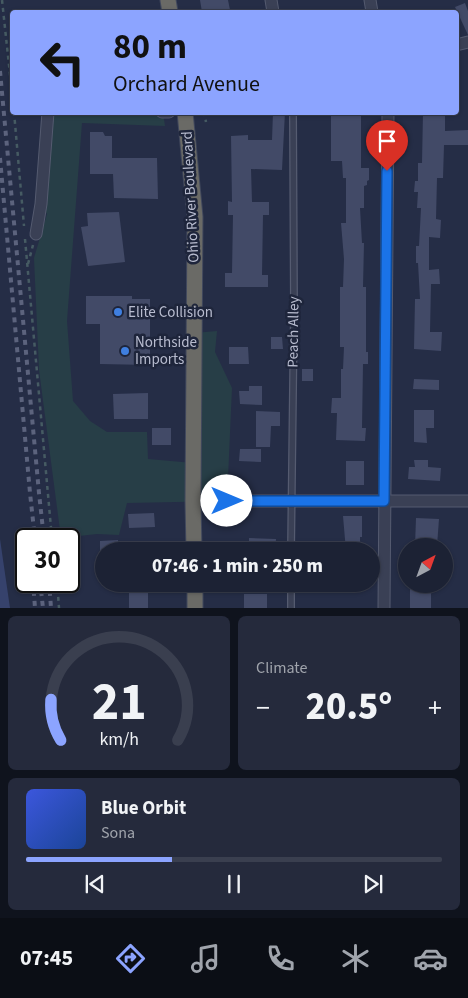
<!DOCTYPE html>
<meta charset="utf-8">
<style>
:root{--surface:#1c2234;--page:#252a3c;--text:#f1f3f6;--muted:#a0a4ac;--line:#3a3f4f;--accent:#8ca4ff}
body{margin:0;font-family:"Source Sans 3",sans-serif;background:var(--page);color:var(--text);height:100vh;display:flex;flex-direction:column;font-size:19px;white-space:nowrap}
*{box-sizing:border-box;margin:0}
p{font-size:16px;color:var(--muted)}
.icon{flex:none;width:28px;height:28px;fill:none;stroke:currentColor;stroke-width:2;stroke-linecap:round;stroke-linejoin:round}
.map{position:relative;height:608px;overflow:hidden}
.sheet{display:flex;flex-direction:column;gap:8px;padding:8px;background:#0f131d;flex:1}
.sheet>*{flex:none}
.top-card{position:absolute;left:10px;top:10px;width:449px;height:105px;border-radius:5px;box-shadow:0 1px 4px #0004,0 0 0 1px var(--line);background:#8ca4ff;color:#111;overflow:hidden}
.needle{width:32px;rotate:41deg}
.controls{position:absolute;left:398px;top:538px;display:grid;gap:10px}
.controls a{display:grid;place-items:center;width:55px;height:55px;border-radius:50%;background:var(--surface);box-shadow:0 1px 4px #0004,0 0 0 1px var(--line);font-size:25px}
.speed{position:absolute;left:15px;top:528px;display:flex;gap:10px;font-size:25px;font-weight:700;text-align:center}
.speed>*{display:grid;place-content:center;width:65px;height:65px;border-radius:50%;background:var(--surface);box-shadow:0 1px 4px #0004,0 0 0 1px var(--line);line-height:1}
.speed .limit{border:2px solid #111;border-radius:8px;background:#fff;color:#111}
.pin{position:absolute;display:grid;place-items:center;width:42px;height:42px;color:#fff;margin:-51px -21px;border-radius:50% 50% 50% 0;rotate:-45deg;box-shadow:0 0 5px #0007}
.pin .icon{rotate:45deg}
.me{position:absolute;width:55px;margin:-28px;rotate:90deg;stroke-linejoin:round;filter:drop-shadow(0 0 4px #0008)}
.turn{display:flex;align-items:center;gap:18px;height:105px;padding:0 20px;font-size:22px}
.turn .icon{width:65px;height:65px;stroke-width:2.5}
.turn b{display:block;font-size:35px;line-height:42px}
.big{font-size:38px;font-weight:800;line-height:1.1}
.sheet .card{flex:1;display:flex;flex-direction:column;justify-content:center;gap:8px;min-width:0;padding:0 18px;border-radius:8px;background:var(--page)}
.sheet .dial{align-items:center;gap:0}
.dial svg{height:130px;overflow:visible;fill:none;stroke:var(--line);stroke-width:7;stroke-linecap:round;text-anchor:middle}
.dial text{fill:var(--text);stroke:none}
.song{display:flex;align-items:center;gap:15px}
.cover{width:60px;height:60px;border-radius:8px;background:linear-gradient(135deg,hsl(230 70% 55%),hsl(220 70% 35%))}
.played{height:5px;border-radius:2px;background:linear-gradient(90deg,var(--accent) 35%,var(--line) 35%)}
.keys{display:flex;justify-content:space-around;direction:ltr}
.heat{display:flex;justify-content:space-between;align-items:center;font-size:28px;direction:ltr}
.sheet .tiles{flex:1;display:grid;gap:8px;grid-template-columns:1fr 1fr}
.card:last-child{grid-column:span 2}
.trip{position:absolute;left:95px;top:542px;width:285px;height:50px;border-radius:25px;background:var(--surface);box-shadow:0 1px 4px #0004,0 0 0 1px var(--line);font-weight:800;line-height:50px;text-align:center}
.tab-bar{display:flex;height:80px;justify-content:space-around;align-items:center;background:#0b0e15;color:var(--muted)}
.tab-bar .icon{width:35px;height:35px}
.tab-bar .selected{color:var(--accent)}
.tab-bar b{font-size:22px;color:var(--text)}
.map>svg:first-child{display:block}
.green{fill:#273e47}
.water{fill:#36426c}
.building{fill:#424a67}
.lines{fill:none;stroke-linecap:round;stroke-linejoin:round}
.service-casing{stroke:#555b70;stroke-width:8}
.minor-casing{stroke:#555b70;stroke-width:13}
.trunk-casing{stroke:#41485d;stroke-width:17}
.path{stroke:#465b63;stroke-width:2.5;stroke-dasharray:4 4;stroke-linecap:butt}
.service{stroke:#3a4055;stroke-width:5.5}
.minor{stroke:#3a4055;stroke-width:11}
.trunk{stroke:#6a6a66;stroke-width:15}
.rail{stroke:#5c637d;stroke-width:4;stroke-dasharray:5 5;stroke-linecap:butt}
.route-casing{stroke:#114b97;stroke-width:12}
.route{stroke:#1a73e8;stroke-width:9}
.shop-dot{fill:#3f7fe0;stroke:#1e253b;stroke-width:2}
.labels{text-anchor:middle;stroke-width:5;stroke-linejoin:round;paint-order:stroke}
.street-label{font-size:15px;fill:#b8bccf;stroke:#1e253b}
.poi-label{font-size:15px;fill:#b8bccf;stroke:#1e253b;text-anchor:start}
</style>
<div class="map">
<svg width="468" height="608" viewBox="0 0 468 608">
<rect width="100%" height="100%" fill="#252d46"/>
<path class="green" d="M48,113h115l2,13 -83,-3 -15,198 6,80 17,20 17,11h40l1,27 45,4 1,-130 23,-2 -2,21 17,36 -5,113 -100,2 -8,32 -22,-1 -36,4 -22,-168 -5,-112 13,-44 -6,-10z"/>
<path class="water" d="M0,539l10,69h-10z"/>
<g class="building">
<path d="M200,0h28l2,10 -9,1v1h-19z"/>
<path d="M465,3l3,8v24l-13,-28z"/>
<path d="M273,112h12l-3,58 -31,-1 1,33h17v13h-6l-1,60h6v12h-43v-14h7l1,-58h-5v-14l4,1 -1,-66 17,-1v5h24z"/>
<path d="M331,112h30v56h8v12l-2,1v4l-3,1v22h-4l2,35h2l-1,44h3v65h2v12h-5l-1,64h4l-1,13 -29,-1 1,-27h-6l1,-15h9v-29h2l1,-22h-4v-60h3l1,-28 -3,-36h5v-45h-3l-1,-17h-11z"/>
<path d="M423,112h22v19l23,-1v15h-24l-1,33h-6l-1,41 5,1 -1,18 -11,-1v33l10,-1 1,15h-9l-1,48h12l-1,19 -27,-2 1,-50h5l-2,-36h-2v-17h3l2,-38h-4l1,-16h-4l1,-11h3v-18h4z"/>
<path d="M90,132h13l2,4h7v22h45l1,41 -44,-1 -1,-24h-23z"/>
<path d="M119,212l6,50 -37,4 -7,-39 7,-1 -1,-13z"/>
<path d="M86,296h46v3h18v66l-50,-1v-40h-14z"/>
<path d="M271,337h11l1,12h-12z"/>
<path d="M229,347h19l1,17h-20z"/>
<rect x="302" y="369" width="11" height="12"/>
<path d="M414,379l25,1v10l-26,-1z"/>
<path d="M249,386h13v19l-22,-1 -1,-13h10z"/>
<path d="M148,393v26h-34l-1,-25z"/>
<path d="M414,410h20v18h-8l1,15 -13,-1z"/>
<path d="M256,411l24,1v14h-9l-1,21h-14z"/>
<rect x="152" y="428" width="19" height="17"/>
<path d="M240,449h21v13l-22,-1z"/>
<path d="M414,460h14v7l13,1 -1,13 -32,-2 1,-12h6z"/>
<rect x="346" y="461" width="18" height="24"/>
<path d="M154,513l1,14 -26,1 -1,-14z"/>
<path d="M343,516h19v21h-2v14h-14z"/>
<path d="M416,518l23,1 -2,27h-22z"/>
<path d="M249,538l27,1 -1,12h-26z"/>
<path d="M118,540l1,11h-19v-10z"/>
<path d="M431,587v21h-21v-20z"/>
<rect x="129" y="588" width="19" height="20"/>
<rect x="244" y="594" width="23" height="14"/>
</g>
<g class="lines">
<g class="service-casing">
<g id="service">
<path d="M291,551l3,-242 -1,-197"/>
<path d="M291,608v-24"/>
</g>
</g>
<g class="minor-casing">
<g id="minor">
<path d="M271,0l2,12"/>
<path d="M370,0l2,12"/>
<path d="M456,45l12,-3"/>
<path d="M162,112h7"/>
<path d="M36,234l5,-30 7,-92"/>
<path d="M193,501h275"/>
<path d="M384,608l4,-496"/>
</g>
</g>
<g class="trunk-casing">
<g id="trunk">
<path d="M168,0l2,12"/>
<path d="M185,112l10,105 -2,284 1,50"/>
<path d="M195,584v24"/>
</g>
</g>
<g class="path">
<path d="M2,0l10,93"/>
<path d="M14,112l10,114"/>
<path d="M204,112l2,10"/>
<path d="M25,239l27,300"/>
<path d="M28,264l5,-19"/>
<path d="M57,581l2,27"/>
</g>
<use href="#service" class="service"/>
<use href="#minor" class="minor"/>
<use href="#trunk" class="trunk"/>
<g class="rail">
<path d="M0,71l39,422 5,46"/>
<path d="M0,158l30,335 5,46"/>
<path d="M33,581l2,27"/>
<path d="M40,581l3,27"/>
<path d="M49,581l2,27"/>
</g>
</g>
<g class="lines">
<g class="route-casing">
<path id="route" d="M227,501h157l3,-330"/>
</g>
<use href="#route" class="route"/>
</g>
<g class="shop-dot">
<circle cx="118" cy="312" r="5"/>
<circle cx="125" cy="351" r="5"/>
</g>
<g class="labels">
<g class="street-label">
<text transform="translate(190 197) rotate(-93)" y="5">Ohio River Boulevard</text>
<text transform="translate(293 332) rotate(-89)" y="5">Peach Alley</text>
</g>
<g class="poi-label">
<text x="128" y="317">Elite Collision</text>
<text x="135" y="347">Northside<tspan x="135" dy="17">Imports</tspan></text>
</g>
</g>
</svg>
<div class="controls">
<a><svg class="needle" viewBox="-14 -14 28 28"><path d="M0-13l5 13h-10z" fill="#e53935"/><path d="M0 13l5-13h-10z" fill="#a0a4ac"/></svg></a>
</div>
<div class="speed"><div class="limit">30</div></div>
<div class="pin" style="left:387px;top:171px;background:#d93025"><svg class="icon" aria-label="arrive" viewBox="0 0 24 24"><path d="M6 21V4h12l-3 4 3 4H6"/></svg></div>
<svg class="me" style="left:227px;top:501px" viewBox="-20 -20 40 40"><circle r="19" fill="#fff"/><path d="M0-13L10 11 0 6-10 11z" fill="#1a73e8"/></svg>
<div class="trip">07:46 · 1 min · 250 m</div>
<div class="top-card">
<div class="turn"><svg class="icon" aria-label="left" viewBox="0 0 24 24"><path d="M17 20v-9H6M10 6l-5 5 5 5"/></svg><div><b>80 m</b>Orchard Avenue</div></div>
</div>
</div>
<section class="sheet">
<div class="tiles">
<div class="card dial"><svg viewBox="0 0 100 80">
<path d="M14 69A42 42 0 1 1 86 69"/>
<path d="M14 69A42 42 0 0 1 8 44" stroke="#8ca4ff"/>
<text x="50" y="56" font-size="32" font-weight="700">21</text>
<text x="50" y="72" font-size="11">km/h</text>
</svg></div>
<div class="card"><p>Climate</p>
<div class="heat"><a>−</a><b class="big">20.5°</b><a>+</a></div>
</div>
<div class="card">
<div class="song"><i class="cover"></i><div><b>Blue Orbit</b><p>Sona</p></div></div>
<div class="played"></div>
<div class="keys"><svg class="icon" aria-label="previous" viewBox="0 0 24 24"><path d="M18 5L8 12l10 7zM5 5v14"/></svg><svg class="icon" aria-label="pause" viewBox="0 0 24 24"><path d="M8 5v14M16 5v14"/></svg><svg class="icon" aria-label="next" viewBox="0 0 24 24"><path d="M6 5l10 7-10 7zM19 5v14"/></svg></div>
</div>
</div>
</section>
<nav class="tab-bar">
<b>07:45</b>
<svg class="icon selected" aria-label="directions" viewBox="0 0 24 24"><path d="M12 3l9 9-9 9-9-9zM9 14v-3h6M13 9l2 2-2 2"/></svg>
<svg class="icon" aria-label="music" viewBox="0 0 24 24"><path d="M9 18V5l10-2v13"/><circle cx="6" cy="18" r="3"/><circle cx="16" cy="16" r="3"/></svg>
<svg class="icon" aria-label="phone" viewBox="0 0 24 24"><path d="M5 4h4l2 5-3 2q2 4 5 5l2-3 5 2v4C11 20 4 13 5 4z"/></svg>
<svg class="icon" aria-label="climate" viewBox="0 0 24 24"><path d="M12 3v18M4 7l16 10M4 17L20 7"/></svg>
<svg class="icon" aria-label="car" viewBox="0 0 24 24"><path d="M5 17H2v-5l4-1 3-4h7l3 4 3 1v5h-3M9 17h6M6 11h13"/><circle cx="7" cy="17" r="2"/><circle cx="17" cy="17" r="2"/></svg>
</nav>
